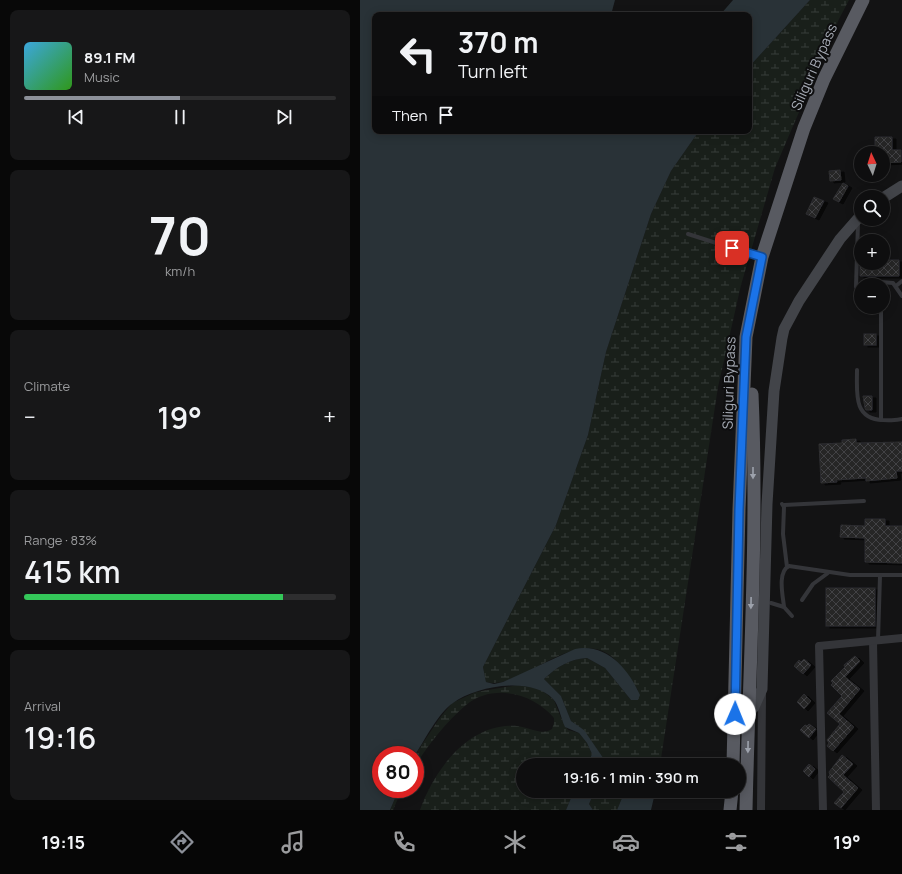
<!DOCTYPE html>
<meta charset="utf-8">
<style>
:root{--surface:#0e0e0f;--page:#171718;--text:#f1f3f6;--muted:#9b9c9e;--line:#2e2e2f;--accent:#8c9099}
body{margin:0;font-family:Manrope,sans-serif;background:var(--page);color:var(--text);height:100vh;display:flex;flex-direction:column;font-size:15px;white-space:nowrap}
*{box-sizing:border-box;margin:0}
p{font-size:13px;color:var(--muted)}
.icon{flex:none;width:22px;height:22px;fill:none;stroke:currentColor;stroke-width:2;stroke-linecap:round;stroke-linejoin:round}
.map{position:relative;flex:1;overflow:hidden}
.panel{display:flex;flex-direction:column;gap:10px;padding:10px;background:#080808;width:360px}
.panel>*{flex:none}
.guide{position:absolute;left:12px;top:12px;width:380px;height:122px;border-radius:8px;box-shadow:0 2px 10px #0003,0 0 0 1px var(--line);background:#0e0e0f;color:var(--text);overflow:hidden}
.needle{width:26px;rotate:356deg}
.tools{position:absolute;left:494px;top:146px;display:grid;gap:8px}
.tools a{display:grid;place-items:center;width:36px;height:36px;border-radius:50%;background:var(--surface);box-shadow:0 2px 10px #0003,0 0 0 1px var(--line);font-size:20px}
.speed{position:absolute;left:12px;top:746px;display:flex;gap:8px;font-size:20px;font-weight:700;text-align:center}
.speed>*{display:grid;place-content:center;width:52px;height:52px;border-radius:50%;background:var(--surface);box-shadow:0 2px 10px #0003,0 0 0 1px var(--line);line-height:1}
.speed .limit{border:6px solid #d22;background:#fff;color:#111}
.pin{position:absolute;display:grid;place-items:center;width:34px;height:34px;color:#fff;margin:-17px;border-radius:8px;box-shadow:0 2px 6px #0006}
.me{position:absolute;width:44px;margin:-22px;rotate:1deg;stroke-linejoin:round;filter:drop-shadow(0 0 3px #0008)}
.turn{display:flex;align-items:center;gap:14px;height:84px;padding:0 20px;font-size:18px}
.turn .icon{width:52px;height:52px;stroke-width:2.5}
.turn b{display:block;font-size:28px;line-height:34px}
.then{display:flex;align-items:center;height:38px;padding:0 20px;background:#0003;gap:8px;font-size:15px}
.big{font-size:30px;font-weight:600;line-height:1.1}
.panel .card{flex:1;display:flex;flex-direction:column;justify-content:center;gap:6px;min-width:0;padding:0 14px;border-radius:8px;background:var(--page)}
.panel .dial{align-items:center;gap:0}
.dial b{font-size:52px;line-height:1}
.song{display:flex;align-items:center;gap:12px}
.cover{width:48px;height:48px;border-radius:6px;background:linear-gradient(135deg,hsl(200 70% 55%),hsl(110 70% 35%))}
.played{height:4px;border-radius:2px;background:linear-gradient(90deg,var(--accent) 50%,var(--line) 50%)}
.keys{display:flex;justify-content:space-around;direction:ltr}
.heat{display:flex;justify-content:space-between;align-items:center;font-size:22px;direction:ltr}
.charge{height:6px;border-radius:3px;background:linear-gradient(90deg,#34c759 83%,var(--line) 0)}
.trip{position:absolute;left:156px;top:758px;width:230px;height:40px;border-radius:20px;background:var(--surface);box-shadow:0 2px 10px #0003,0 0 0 1px var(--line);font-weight:600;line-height:40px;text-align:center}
.tab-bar{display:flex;height:64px;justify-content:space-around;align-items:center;background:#060606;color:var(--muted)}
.tab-bar .icon{width:28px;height:28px}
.tab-bar .on{color:var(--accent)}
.tab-bar b{font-size:18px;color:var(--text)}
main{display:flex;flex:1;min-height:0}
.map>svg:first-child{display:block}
.wetland{fill:url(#wetland-marsh)}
.water{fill:#293237}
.building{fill:url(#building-cross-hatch);stroke:#2d2d30;filter:url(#shadow)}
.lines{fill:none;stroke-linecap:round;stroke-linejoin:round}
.service{stroke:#343539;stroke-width:4}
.minor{stroke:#343539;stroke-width:8}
.secondary{stroke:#424449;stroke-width:11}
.trunk{stroke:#585a61;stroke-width:13}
.oneway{fill:#9da2ac}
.route-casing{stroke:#114b97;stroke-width:10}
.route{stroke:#1a73e8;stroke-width:7}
.labels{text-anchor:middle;stroke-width:4;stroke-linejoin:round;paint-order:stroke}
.street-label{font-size:14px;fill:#a5aab4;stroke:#0e0e0f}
</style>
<main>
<section class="panel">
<div class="card">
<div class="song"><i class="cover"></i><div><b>89.1 FM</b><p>Music</p></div></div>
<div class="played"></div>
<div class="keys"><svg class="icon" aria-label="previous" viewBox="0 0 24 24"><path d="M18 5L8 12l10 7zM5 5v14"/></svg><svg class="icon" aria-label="pause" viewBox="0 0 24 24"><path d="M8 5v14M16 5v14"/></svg><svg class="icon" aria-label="next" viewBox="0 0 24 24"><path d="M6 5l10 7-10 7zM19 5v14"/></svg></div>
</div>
<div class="card dial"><b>70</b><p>km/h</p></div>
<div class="card"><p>Climate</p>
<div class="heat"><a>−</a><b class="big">19°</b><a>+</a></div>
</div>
<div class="card"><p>Range · 83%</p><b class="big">415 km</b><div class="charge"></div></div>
<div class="card"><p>Arrival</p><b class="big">19:16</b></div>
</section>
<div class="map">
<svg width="542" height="810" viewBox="0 0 542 810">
<defs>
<pattern id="wetland-marsh" width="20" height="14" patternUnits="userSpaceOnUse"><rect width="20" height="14" fill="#191f1a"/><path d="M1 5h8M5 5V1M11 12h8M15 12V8" fill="none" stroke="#373d39"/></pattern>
<pattern id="building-cross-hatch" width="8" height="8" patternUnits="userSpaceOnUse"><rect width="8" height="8" fill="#262628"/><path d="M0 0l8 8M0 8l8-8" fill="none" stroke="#424345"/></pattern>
<filter id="shadow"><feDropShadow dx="4" dy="2" stdDeviation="0" flood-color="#0009"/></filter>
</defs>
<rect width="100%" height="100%" fill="#131314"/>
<g class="wetland">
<path d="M450,0h39l-10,19 -64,149 -34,117 -23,102 -58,378h-52l-24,-34 -13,-10 -10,-25 -17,-17c13,-12 25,-20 43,-21l18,10 26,32 7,-10c-8,-11 -16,-25 -27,-34 -27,-21 -62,6 -88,18 -12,6 -23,11 -37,8l-3,-15 73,-142 32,-90 18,-83 45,-138 20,-43 28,-40h50v-64z"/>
<path d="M158,685l21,3 15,12 7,18 7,12 11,3 8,10 5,11 -5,11h-64v26h58l-10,7 -5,12h-146c14,-40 49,-88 97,-84 11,1 25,10 35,3l2,-6v-5c-21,-25 -61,-35 -88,-13 -20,17 -37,39 -51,61v-11l24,-36 13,-16 24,-11z"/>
<path d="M39,789h3l-9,21h-3z"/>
<path d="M235,791h26l1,7 -5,12h-24l-4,-6z"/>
</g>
<g class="water">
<path d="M0,0h255l-4,15h-236v116h324l-28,40 -20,43 -45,138 -18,83 -32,90 -73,142 3,15 8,2 9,-2 72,-33c31,-6 53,19 65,46l-2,5h-7l-26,-32 -18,-10c-18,1 -30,9 -43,21l17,17 10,25 13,9 24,35h-21l5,-11 -5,-11 -8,-10 -14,-6c-4,-8 -6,-22 -12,-28 -22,-23 -77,-13 -100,4 -15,10 -28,37 -38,52h-34v34h18l-9,21h-30z"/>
<path d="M373,0h77l-61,67v-52h-29z"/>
<path d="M221,791h14l-6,13 4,6h-27l5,-12z"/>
<path d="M261,791l34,2 -4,17h-34l5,-12z"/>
</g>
<g class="building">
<path d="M515,137h17v13h9v12l-18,1v-10h-8z"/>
<path d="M480,170l1,10 -11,1 -1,-10z"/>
<path d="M483,183l5,3 -9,16 -6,-3z"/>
<path d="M454,197l10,4 -9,17 -9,-4z"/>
<path d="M523,260h16v16h-39v-13h23z"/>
<rect x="504" y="334" width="12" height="11"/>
<path d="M503,396h9v14h-6l-1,-2z"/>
<path d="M496,439v4l46,-1v29h-6l1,7 -31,3v-3l-30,2 1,2 -16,1 -2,-39 23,-1v-3z"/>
<path d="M505,519h20v7h17v37l-37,-1v-24l-25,-1 1,-12 24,1z"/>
<rect x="466" y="588" width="49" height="38"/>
<path d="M495,656l5,5 -15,16 15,12 -21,25 15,13 -21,24 -6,-5 2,-3 -2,-3 13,-16 -13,-11 15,-17 -11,-11 2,-2 -2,-2 14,-14 -1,-2z"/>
<path d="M444,659l7,6 -8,9 -9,-8 5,-6 2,2z"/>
<path d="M444,694l7,7 -7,8 -7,-7z"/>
<path d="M449,724l7,5 -7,9 -9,-8 5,-5 2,1z"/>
<path d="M482,755l11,9 -10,11 15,13 -17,20 -7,-5 10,-11 -16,-15 2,-2 -1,-3z"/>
<path d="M449,764l6,5 -6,8 -6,-6z"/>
</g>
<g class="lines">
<g class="service">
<path d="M498,223l-2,64 5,-1"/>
<path d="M328,234l72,23"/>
<path d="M506,285l15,-3 12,1 9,13"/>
<path d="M536,286l6,-5"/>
<path d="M497,370c0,23 -4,49 26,50 7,0 13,1 19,-1"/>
<path d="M521,420v-113"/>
<path d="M422,504l2,3 -1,27 4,33"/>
<path d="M424,505l80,-4"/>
<path d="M442,600l11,-16 15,-11"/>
<path d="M411,603l13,4 8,9"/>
<path d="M424,607c-1,-11 -7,-35 5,-41l61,9h52"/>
<path d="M518,640l2,-64"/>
</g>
<g class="minor">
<path d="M513,641l3,169"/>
<path d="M401,810l1,-116"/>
<path d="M463,810l-4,-164 83,-8"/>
</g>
<g class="secondary">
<path d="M523,198l19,-12"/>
<path d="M389,712l5,-5 8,-18 5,-185 7,-113 8,-53 2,-9 15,-28 41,-62 21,-24"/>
</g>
<g class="trunk">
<path d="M373,765l6,-255 7,-173 16,-80 42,-129 20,-49 39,-79"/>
<path d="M370,810l2,-19"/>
<path d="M386,810c3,-138 12,-278 6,-416"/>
</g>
</g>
<defs><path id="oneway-solid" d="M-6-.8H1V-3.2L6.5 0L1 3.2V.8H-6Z"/></defs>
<g class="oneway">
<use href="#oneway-solid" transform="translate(393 473) rotate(90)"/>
<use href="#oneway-solid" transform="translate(391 603) rotate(91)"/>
<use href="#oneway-solid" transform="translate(388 747) rotate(91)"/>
</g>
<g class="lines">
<g class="route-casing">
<path id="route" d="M372,248l30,9 -16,80 -7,173 -4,204"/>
</g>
<use href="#route" class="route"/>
</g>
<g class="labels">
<g class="street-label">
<text transform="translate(454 67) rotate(-66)" y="5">Siliguri Bypass</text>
<text transform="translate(369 383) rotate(-88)" y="5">Siliguri Bypass</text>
</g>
</g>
</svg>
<div class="tools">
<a><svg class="needle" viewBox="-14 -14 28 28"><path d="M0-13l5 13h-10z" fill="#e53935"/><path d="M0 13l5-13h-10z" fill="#9b9c9e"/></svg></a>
<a><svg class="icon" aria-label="search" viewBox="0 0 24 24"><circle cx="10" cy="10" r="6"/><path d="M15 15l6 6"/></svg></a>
<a>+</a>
<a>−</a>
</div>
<div class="speed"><div class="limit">80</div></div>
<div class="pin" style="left:372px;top:248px;background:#d93025"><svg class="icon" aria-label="arrive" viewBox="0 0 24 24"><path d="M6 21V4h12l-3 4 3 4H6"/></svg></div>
<svg class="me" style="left:375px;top:714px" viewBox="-20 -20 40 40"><circle r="19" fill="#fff"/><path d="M0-13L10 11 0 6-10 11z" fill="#1a73e8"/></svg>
<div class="trip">19:16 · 1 min · 390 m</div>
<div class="guide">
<div class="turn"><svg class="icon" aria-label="left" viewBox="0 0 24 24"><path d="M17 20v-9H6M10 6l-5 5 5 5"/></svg><div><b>370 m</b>Turn left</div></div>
<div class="then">Then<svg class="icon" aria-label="arrive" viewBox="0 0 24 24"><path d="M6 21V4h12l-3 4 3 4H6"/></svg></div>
</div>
</div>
</main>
<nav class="tab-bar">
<b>19:15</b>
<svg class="icon on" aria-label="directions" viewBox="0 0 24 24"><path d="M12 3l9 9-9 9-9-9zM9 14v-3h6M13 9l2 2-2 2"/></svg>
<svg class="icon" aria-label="music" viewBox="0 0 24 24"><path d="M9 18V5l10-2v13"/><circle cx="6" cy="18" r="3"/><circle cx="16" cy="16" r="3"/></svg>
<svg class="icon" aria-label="phone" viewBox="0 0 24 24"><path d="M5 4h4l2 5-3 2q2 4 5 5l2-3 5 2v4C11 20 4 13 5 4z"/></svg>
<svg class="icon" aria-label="climate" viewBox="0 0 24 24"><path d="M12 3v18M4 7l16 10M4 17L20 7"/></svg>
<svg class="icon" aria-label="car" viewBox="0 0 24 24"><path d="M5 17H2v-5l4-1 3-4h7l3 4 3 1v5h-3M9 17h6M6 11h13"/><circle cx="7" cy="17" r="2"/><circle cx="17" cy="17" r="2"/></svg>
<svg class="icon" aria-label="filters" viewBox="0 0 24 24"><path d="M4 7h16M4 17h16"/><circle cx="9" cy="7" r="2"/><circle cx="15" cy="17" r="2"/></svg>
<b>19°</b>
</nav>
